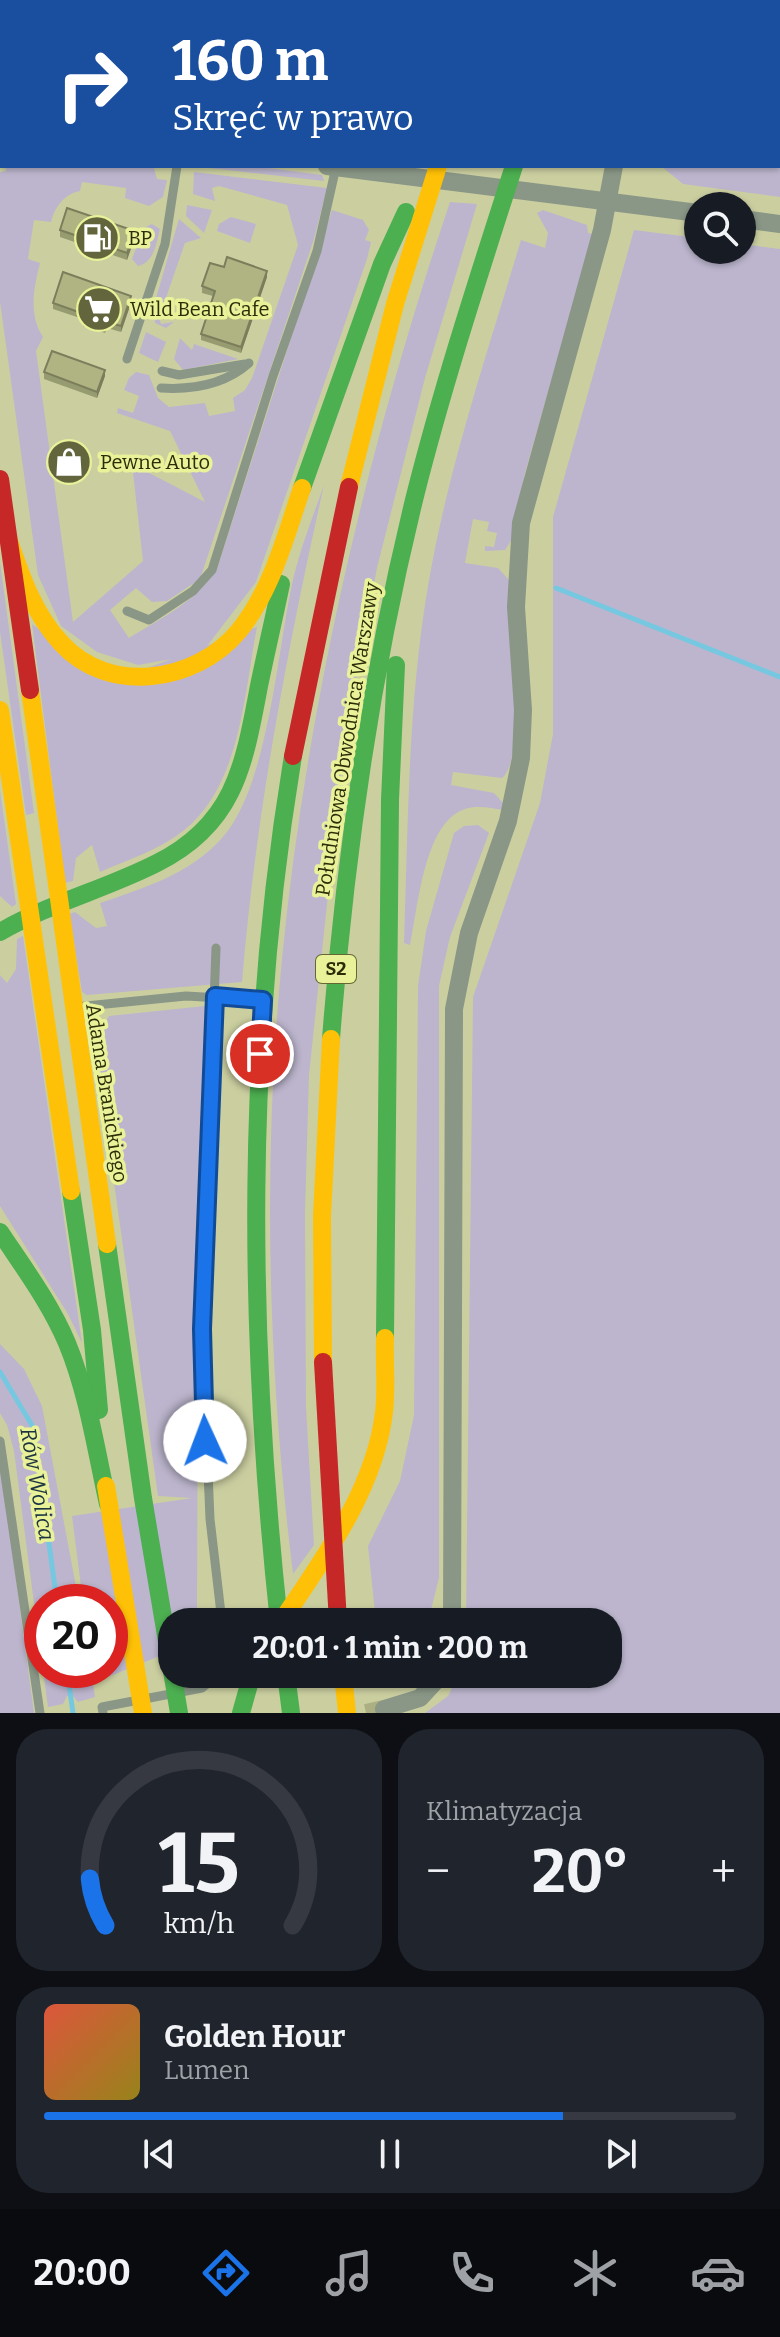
<!DOCTYPE html>
<html lang="pl">
<meta charset="utf-8">
<style>
:root{--surface:#171b24;--page:#20242c;--text:#f1f3f6;--muted:#9ea1a6;--line:#363941;--accent:#1a73e8}
body{margin:0;font-family:Bitter,serif;background:var(--page);color:var(--text);height:100vh;display:flex;flex-direction:column;font-size:30px;white-space:nowrap}
*{box-sizing:border-box;margin:0}
p{font-size:26px;color:var(--muted)}
.icon{flex:none;width:44px;height:44px;fill:none;stroke:currentColor;stroke-width:2;stroke-linecap:round;stroke-linejoin:round}
.map{position:relative;height:1713px;overflow:hidden}
.details{display:flex;flex-direction:column;gap:16px;padding:16px;background:#0d0f14;flex:1}
.details>*{flex:none}
.top-card{position:absolute;left:0px;top:0px;width:780px;height:168px;box-shadow:0 2px 6px #0004;background:#1a4fa0;color:#fff;overflow:hidden}
.tools{position:absolute;left:684px;top:192px;display:grid;gap:16px}
.tools a{display:grid;place-items:center;width:72px;height:72px;border-radius:50%;background:var(--surface);box-shadow:0 2px 6px #0004;font-size:40px}
.speed{position:absolute;left:24px;top:1584px;display:flex;gap:16px;font-size:40px;font-weight:700;text-align:center}
.speed>*{display:grid;place-content:center;width:104px;height:104px;border-radius:50%;background:var(--surface);box-shadow:0 2px 6px #0004;line-height:1}
.speed .limit{border:12px solid #d22;background:#fff;color:#111}
.pin{position:absolute;display:grid;place-items:center;width:68px;height:68px;color:#fff;margin:-34px;border:4px solid #fff;border-radius:50%;box-shadow:0 2px 8px #0007}
.me{position:absolute;width:88px;margin:-44px;rotate:358deg;stroke-linejoin:round;filter:drop-shadow(0 0 6px #0008)}
.turn{display:flex;align-items:center;gap:28px;height:168px;padding:0 40px;font-size:36px}
.turn .icon{width:104px;height:104px;stroke-width:2.5}
.turn b{display:block;font-size:56px;line-height:68px}
.big{font-size:60px;font-weight:700;line-height:1.1}
.details .widget{flex:1;display:flex;flex-direction:column;justify-content:center;gap:12px;min-width:0;padding:0 28px;border-radius:32px;background:var(--page)}
.details .dial{align-items:center;gap:0}
.dial svg{height:208px;overflow:visible;fill:none;stroke:var(--line);stroke-width:7;stroke-linecap:round;text-anchor:middle}
.dial text{fill:var(--text);stroke:none}
.song{display:flex;align-items:center;gap:24px}
.cover{width:96px;height:96px;border-radius:12px;background:linear-gradient(135deg,hsl(10 70% 55%),hsl(50 70% 35%))}
.played{height:8px;border-radius:4px;background:linear-gradient(90deg,var(--accent) 75%,var(--line) 75%)}
.keys{display:flex;justify-content:space-around;direction:ltr}
.heat{display:flex;justify-content:space-between;align-items:center;font-size:44px;direction:ltr}
.details .tiles{flex:1;display:grid;gap:16px;grid-template-columns:1fr 1fr}
.widget:last-child{grid-column:span 2}
.trip{position:absolute;left:158px;top:1608px;width:464px;height:80px;border-radius:32px;background:var(--surface);box-shadow:0 2px 6px #0004;font-weight:700;line-height:80px;text-align:center}
.dock{display:flex;height:128px;justify-content:space-around;align-items:center;background:#090b0e;color:var(--muted)}
.dock .icon{width:56px;height:56px}
.dock .current{color:var(--accent)}
.dock b{font-size:36px;color:var(--text)}
.map>svg:first-child{display:block}
.green{fill:#bcb5cd}
.lines{fill:none;stroke-linecap:round;stroke-linejoin:round}
.stream{stroke:#76c8e0;stroke-width:5}
.street-tunnel{stroke:#abaf82;stroke-width:18;stroke-dasharray:18 9;stroke-linecap:butt}
.lane{stroke:#8a9786;stroke-width:9}
.street{stroke:#8a9786;stroke-width:18}
.fast{stroke:#4caf50;stroke-width:18}
.slow{stroke:#ffc107;stroke-width:18}
.jam{stroke:#c62828;stroke-width:18}
.wall{fill:#979b70}
.shaded-wall{fill:#7b7e5b}
.building{fill:#b0b482;stroke:#7b7e5b;stroke-width:2}
.route-casing{stroke:#114b97;stroke-width:20}
.route{stroke:#1a73e8;stroke-width:14}
.labels{text-anchor:middle;stroke-width:7;stroke-linejoin:round;paint-order:stroke}
.shield{fill:#e9f199;stroke:#646834;stroke-width:2}
.shield-label{font-size:18px;font-weight:bold;fill:#2b2d08}
.poi-label{font-size:20px;fill:#2b2d08;stroke:#e9f199;text-anchor:start}
.street-label{font-size:20px;fill:#2b2d08;stroke:#e9f199}
.water-label{font-size:22px;font-style:italic;fill:#1c3441;stroke:#e9f199}
</style>
<div class="map">
<svg width="780" height="1713" viewBox="0 0 780 1713">
<rect width="100%" height="100%" fill="#cbcfa0"/>
<g class="green">
<path d="M0,0h230l-228,2v55z"/>
<path d="M721,0h59v197l-97,-13 -22,-18h117v-164z"/>
<path d="M6,166h137l11,2 3,11 10,1 -4,17 -14,9 -24,-8 1,-10 -44,-6 -2,9c-16,3 -25,16 -29,31l-17,-2 -6,39 12,4c-6,25 -12,50 3,74l-7,14 37,271 70,-61 -11,-97 73,38 -35,-71 -53,-18 1,-5 15,5 6,-17 -15,-6 5,-12 7,-6 13,3 9,23 11,9 36,-4 4,13 26,-5 -2,-13 12,-8 7,-12 46,-133 -11,-40 -68,-19 -7,2 3,13 -22,-7 1,-22 133,16 -13,51 -114,340 -33,22 -15,1 -16,-14 -26,22 19,28c34,-21 69,-37 89,-72l114,-356 31,10 6,10 -4,10 6,2 -4,17 -111,323 -55,72 -63,11 -41,-13 -36,-26 -23,-51 -38,-273v-130l6,-1z"/>
<path d="M191,166h62l69,9 2,6z"/>
<path d="M450,202l27,2 -52,174 -48,190 -33,175 -35,332 -4,137 1,195 8,138 -21,29c-25,-202 -31,-412 -11,-615 25,-257 86,-513 168,-757z"/>
<path d="M187,205l25,5 -8,23 -18,-17z"/>
<path d="M543,210l44,15 1,8 5,1 -68,239 -13,66 -7,11 -20,1v-5l9,1 3,-14 -10,-2 2,-9 -16,-3 -8,44 33,5 11,12c2,34 18,180 -7,198l-49,-6 -2,13 43,8 10,11 -1,6c-12,-2 -26,-5 -38,-1 -41,13 -47,99 -55,136l-6,-2c4,-119 4,-240 24,-357 20,-118 59,-232 93,-346l24,8 3,-15 -11,-20z"/>
<path d="M231,217l25,7 -6,19 -33,-12 2,-7z"/>
<path d="M179,219l22,19 -16,5 -26,75 2,6 13,-2 -8,6 -11,-5 -1,-18z"/>
<path d="M152,224l8,5c-4,14 -5,33 -22,37l-6,-7 12,-31z"/>
<path d="M634,230l64,8v12h44v-6l38,5v1464h-355l23,-17 11,-22h149v-52h-142l7,-625 67,-194 13,-69v-217z"/>
<path d="M146,332l20,10 -8,20 -19,-9z"/>
<path d="M180,338l12,12 2,-6 44,15 -55,11 -9,-11z"/>
<path d="M324,485c-37,165 -68,328 -82,497l-155,13 -5,-3 -13,-78 6,-2 21,16 11,-2 -7,-23c44,-15 90,-29 122,-65 45,-50 55,-181 69,-249 7,-35 21,-70 33,-104z"/>
<path d="M0,562l34,251 -8,2 -26,-183z"/>
<path d="M32,624l78,58 147,-55c-13,66 -16,159 -74,204 -24,19 -56,29 -83,41l-8,-27 -16,13 -3,23 -8,2z"/>
<path d="M0,790l16,114 -4,3 -12,-11z"/>
<path d="M478,825l11,8 -39,104 -11,49v592l-11,44h-52l-8,-76 32,-65 14,-66 4,-429 8,-55 28,-98 10,-7z"/>
<path d="M23,936l59,407 -14,-29 -68,-108v-231l7,8 9,-14 1,-30z"/>
<path d="M205,1006l-7,323 -1,293h-25v29l-79,32 2,14 -17,5 -6,-7 -5,1 -4,8 -15,3 -5,-37h67v-68h-27l-11,-86 120,-18 -34,-2 -64,-456 15,-24z"/>
<path d="M0,1344l24,25 18,37 37,196h-37v62l-28,-213 -7,-26 -7,-12z"/>
<path d="M0,1460l34,253h-34z"/>
</g>
<g class="lines">
<g class="stream">
<path d="M556,588l224,89"/>
<path d="M0,1372l33,55 24,175"/>
<path d="M67,1670l6,43"/>
</g>
<path class="street-tunnel" d="M366,1713l18,-4"/>
<g class="lane">
<path d="M362,2l1,-2"/>
<path d="M420,2l1,-2"/>
<path d="M127,359l38,-115 12,-78"/>
<path d="M162,371l17,4 66,-11"/>
<path d="M161,388c32,2 63,-3 88,-25"/>
<path d="M127,611l22,9 44,-29 19,-21 61,-194 44,-125 19,-84"/>
<path d="M216,948l-14,381 8,190 12,103"/>
<path d="M76,1007l110,-11 70,4"/>
<path d="M0,1441l40,272"/>
<path d="M103,1713l-1,-6 100,-19 18,-14"/>
</g>
<g class="street">
<path d="M667,2l1,-2"/>
<path d="M0,108h2"/>
<path d="M0,131h2"/>
<path d="M327,166l371,47"/>
<path d="M742,219l38,5"/>
<path d="M452,1622l2,-613 15,-76 39,-112 13,-63 2,-48 -7,-103 5,-84 81,-293 12,-64"/>
<path d="M384,1709l36,-11 22,-24"/>
</g>
<g class="fast">
<path d="M578,2l1,-2"/>
<path d="M302,488l80,-224 24,-52"/>
<path d="M0,932c50,-29 106,-43 157,-69 78,-39 87,-98 102,-177 7,-34 15,-68 22,-102"/>
<path d="M331,1039c14,-183 40,-365 84,-543 28,-111 64,-221 99,-330"/>
<path d="M71,1191l21,139 7,80"/>
<path d="M0,1232c24,36 50,71 67,111 21,51 29,107 41,161"/>
<path d="M107,1244l36,254 36,215"/>
<path d="M385,1338l5,-538 6,-135"/>
<path d="M279,1622c-31,-290 -34,-578 14,-866"/>
<path d="M286,1674l5,39"/>
<path d="M241,1713l11,-39"/>
</g>
<g class="slow">
<path d="M502,2l1,-2"/>
<path d="M349,487l46,-183 43,-138"/>
<path d="M7,535c13,38 26,78 54,108 48,53 135,39 177,-11 34,-41 47,-95 64,-144"/>
<path d="M30,690l77,554"/>
<path d="M0,710l71,481"/>
<path d="M323,1362l-1,-146 9,-177"/>
<path d="M106,1486l37,227"/>
<path d="M281,1622c42,-63 94,-132 103,-210 3,-24 0,-50 1,-74"/>
<path d="M343,1674l4,39"/>
</g>
<g class="jam">
<path d="M0,479l30,211"/>
<path d="M293,756l56,-269"/>
<path d="M323,1362l15,260"/>
</g>
</g>
<g class="wall">
<path d="M60,230l75,7 -8,23 -67,-23z"/>
<path d="M224,267l43,10 -26,76 -40,-13v-6l12,-38 -11,-3v-7z"/>
<path d="M53,303h78l-10,29 -14,-4 -2,5 -22,-7v-7l-30,-10z"/>
<path d="M44,372l61,4 -8,22 -53,-19z"/>
<path d="M59,445l19,22v6l-16,2z"/>
</g>
<g class="shaded-wall">
<path d="M278,0h17l-1,2h-17z"/>
<path d="M135,231v6l-8,23v-7z"/>
<path d="M267,271v6l-26,76v-6z"/>
<path d="M131,296v7l-10,29v-6z"/>
<path d="M105,370v6l-8,22v-6z"/>
</g>
<g class="building">
<path d="M19,0h36l15,2h-50z"/>
<path d="M239,0h39l-1,2h-39z"/>
<path d="M67,208l68,23 -8,22 -67,-23z"/>
<path d="M227,257l40,14 -26,76 -40,-13 14,-43 -13,-5 8,-23 14,4z"/>
<path d="M63,272l68,24 -10,30 -14,-4 -2,5 -22,-7 1,-6 -31,-11z"/>
<path d="M52,351l53,19 -8,22 -53,-20z"/>
<path d="M75,443l3,24 -16,2 -3,-24z"/>
</g>
<g class="lines">
<g class="route-casing">
<path id="route" d="M205,1441l-3,-112 13,-333 48,4 -3,54"/>
</g>
<use href="#route" class="route"/>
</g>
<defs>
<g id="fuel-disc" transform="scale(2.3)"><circle r="9.5" fill="#63663d" stroke="#e9f199"/><path d="M-5.5-6h7V0h2V4h1.3V-2.5L3-4.5l.8-.8L6-3V5H2.5V1h-1V6h-7ZM-4.2-4.7v3.2H.2V-4.7Z" fill="#fff"/></g>
<g id="supermarket-disc" transform="scale(2.3)"><circle r="9.5" fill="#63663d" stroke="#e9f199"/><path d="M-6-5.5h2.5l.6 2H6L4.5 2H-2.5L-4.4-4H-6ZM-1.5 3.2a1.3 1.3 0 1 0 .1 0ZM3 3.2a1.3 1.3 0 1 0 .1 0Z" fill="#fff"/></g>
<g id="shop-disc" transform="scale(2.3)"><circle r="9.5" fill="#63663d" stroke="#e9f199"/><path d="M-5-2.5h2.3a2.7 3.5 0 0 1 5.4 0H5L5.5 6h-11ZM-1.5-2.5h3a1.5 2.3 0 0 0-3 0Z" fill="#fff"/></g>
</defs>
<g fill-rule="evenodd">
<use href="#fuel-disc" x="97" y="238"/>
<use href="#supermarket-disc" x="99" y="309"/>
<use href="#shop-disc" x="69" y="462"/>
</g>
<g class="labels">
<rect class="shield" x="316" y="955" width="40" height="28" rx="6"/>
<g class="shield-label">
<text x="336" y="975">S2</text>
</g>
<g class="poi-label">
<text x="128" y="245">BP</text>
<text x="130" y="316">Wild Bean Cafe</text>
<text x="100" y="469">Pewne Auto</text>
</g>
<g class="street-label">
<text transform="translate(347 739) rotate(-81)" y="7">Południowa Obwodnica Warszawy</text>
<text transform="translate(107 1093) rotate(81)" y="7">Adama Branickiego</text>
</g>
<g class="water-label">
<text transform="translate(38 1484) rotate(80)" y="8">Rów Wolica</text>
</g>
</g>
</svg>
<div class="tools">
<a><svg class="icon" aria-label="search" viewBox="0 0 24 24"><circle cx="10" cy="10" r="6"/><path d="M15 15l6 6"/></svg></a>
</div>
<div class="speed"><div class="limit">20</div></div>
<div class="pin" style="left:260px;top:1054px;background:#d93025"><svg class="icon" aria-label="arrive" viewBox="0 0 24 24"><path d="M6 21V4h12l-3 4 3 4H6"/></svg></div>
<svg class="me" style="left:205px;top:1441px" viewBox="-20 -20 40 40"><circle r="19" fill="#fff"/><path d="M0-13L10 11 0 6-10 11z" fill="#1a73e8"/></svg>
<div class="trip">20:01 · 1 min · 200 m</div>
<div class="top-card">
<div class="turn"><svg class="icon" aria-label="right" viewBox="0 0 24 24"><path d="M7 20v-9h11M14 6l5 5-5 5"/></svg><div><b>160 m</b>Skręć w prawo</div></div>
</div>
</div>
<section class="details">
<div class="tiles">
<div class="widget dial"><svg viewBox="0 0 100 80">
<path d="M14 69A42 42 0 1 1 86 69"/>
<path d="M14 69A42 42 0 0 1 8 51" stroke="#1a73e8"/>
<text x="50" y="56" font-size="32" font-weight="700">15</text>
<text x="50" y="72" font-size="11">km/h</text>
</svg></div>
<div class="widget"><p>Klimatyzacja</p>
<div class="heat"><a>−</a><b class="big">20°</b><a>+</a></div>
</div>
<div class="widget">
<div class="song"><i class="cover"></i><div><b>Golden Hour</b><p>Lumen</p></div></div>
<div class="played"></div>
<div class="keys"><svg class="icon" aria-label="previous" viewBox="0 0 24 24"><path d="M18 5L8 12l10 7zM5 5v14"/></svg><svg class="icon" aria-label="pause" viewBox="0 0 24 24"><path d="M8 5v14M16 5v14"/></svg><svg class="icon" aria-label="next" viewBox="0 0 24 24"><path d="M6 5l10 7-10 7zM19 5v14"/></svg></div>
</div>
</div>
</section>
<nav class="dock">
<b>20:00</b>
<svg class="icon current" aria-label="directions" viewBox="0 0 24 24"><path d="M12 3l9 9-9 9-9-9zM9 14v-3h6M13 9l2 2-2 2"/></svg>
<svg class="icon" aria-label="music" viewBox="0 0 24 24"><path d="M9 18V5l10-2v13"/><circle cx="6" cy="18" r="3"/><circle cx="16" cy="16" r="3"/></svg>
<svg class="icon" aria-label="phone" viewBox="0 0 24 24"><path d="M5 4h4l2 5-3 2q2 4 5 5l2-3 5 2v4C11 20 4 13 5 4z"/></svg>
<svg class="icon" aria-label="climate" viewBox="0 0 24 24"><path d="M12 3v18M4 7l16 10M4 17L20 7"/></svg>
<svg class="icon" aria-label="car" viewBox="0 0 24 24"><path d="M5 17H2v-5l4-1 3-4h7l3 4 3 1v5h-3M9 17h6M6 11h13"/><circle cx="7" cy="17" r="2"/><circle cx="17" cy="17" r="2"/></svg>
</nav>
